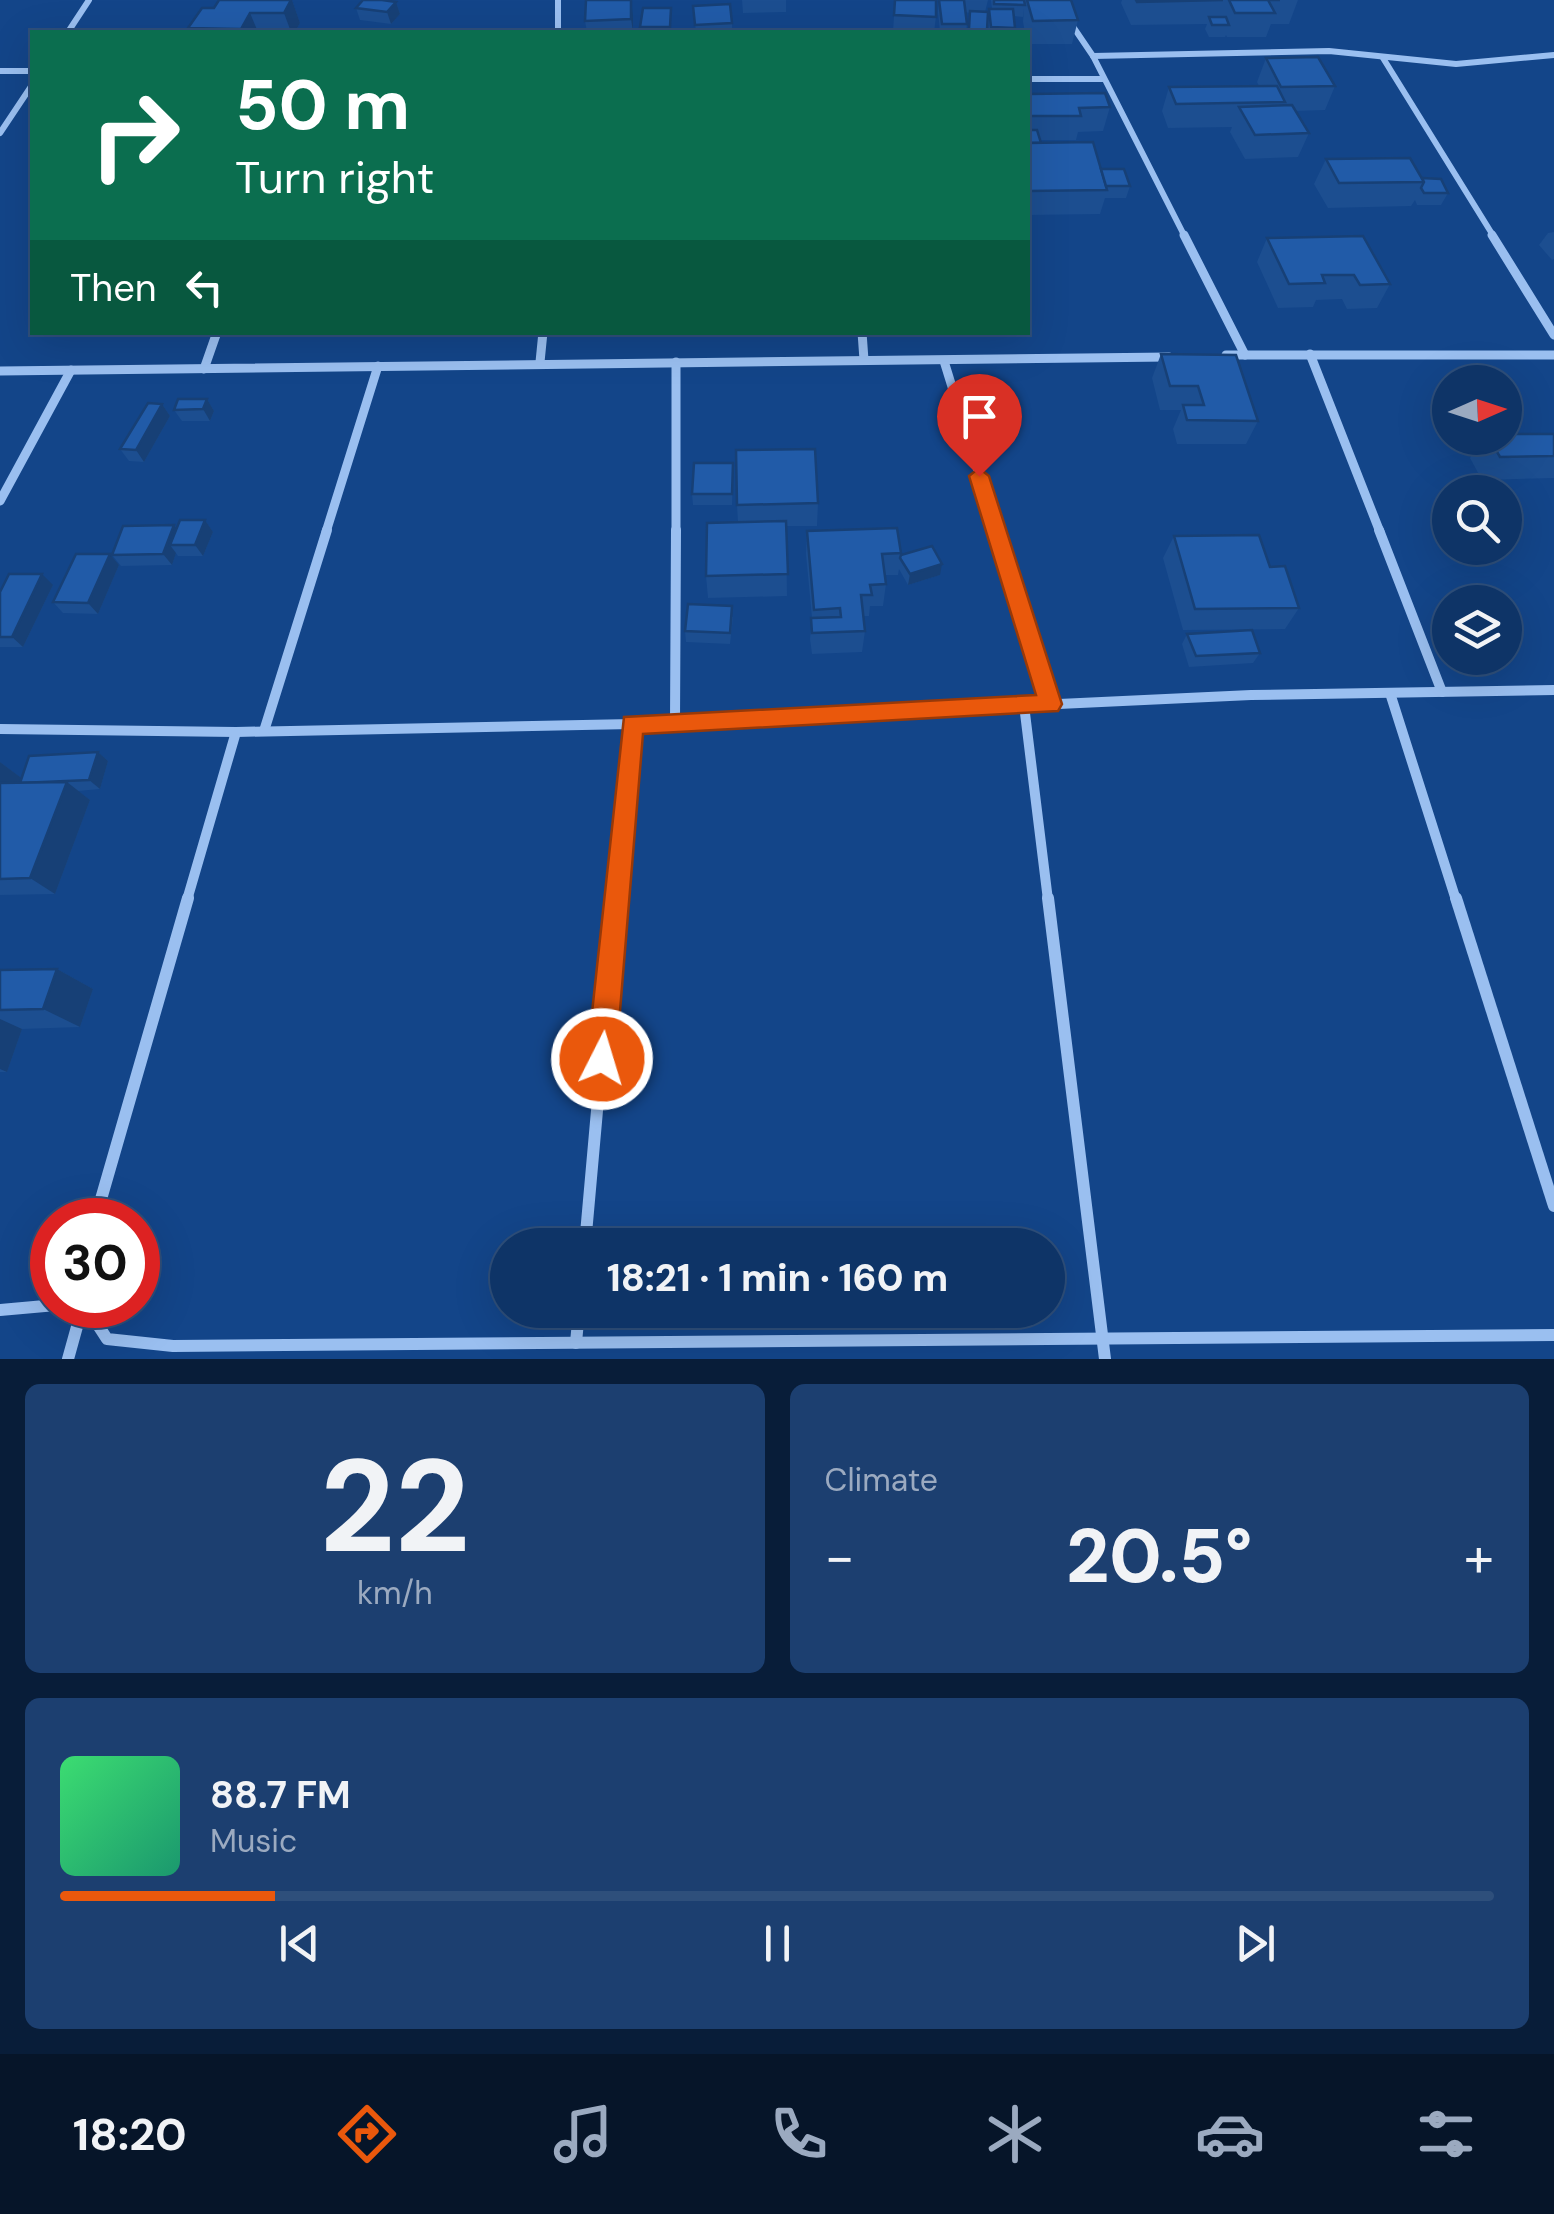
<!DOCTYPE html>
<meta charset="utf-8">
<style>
:root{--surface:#0e3467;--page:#1c3f70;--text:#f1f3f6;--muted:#9baac0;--line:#2e4f7b;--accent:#ea580c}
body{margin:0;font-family:"DM Sans",sans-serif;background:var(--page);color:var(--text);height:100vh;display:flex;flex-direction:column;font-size:38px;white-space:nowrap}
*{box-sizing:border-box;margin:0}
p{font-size:32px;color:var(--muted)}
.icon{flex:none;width:55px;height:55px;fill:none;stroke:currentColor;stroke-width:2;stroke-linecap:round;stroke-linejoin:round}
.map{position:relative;height:1359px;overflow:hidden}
.details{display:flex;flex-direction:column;gap:25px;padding:25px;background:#081d39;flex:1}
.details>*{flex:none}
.hud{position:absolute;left:30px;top:30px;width:1000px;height:305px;border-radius:0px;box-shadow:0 10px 40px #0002,0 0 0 2px var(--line);background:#0b6e4f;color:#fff;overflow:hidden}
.needle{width:65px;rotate:87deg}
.buttons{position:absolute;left:1432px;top:365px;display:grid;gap:20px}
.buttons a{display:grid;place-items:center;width:90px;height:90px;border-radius:50%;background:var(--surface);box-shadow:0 10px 40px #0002,0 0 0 2px var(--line);font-size:50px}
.speed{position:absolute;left:30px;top:1198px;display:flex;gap:20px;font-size:50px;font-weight:700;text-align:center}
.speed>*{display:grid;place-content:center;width:130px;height:130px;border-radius:50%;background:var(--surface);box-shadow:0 10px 40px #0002,0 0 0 2px var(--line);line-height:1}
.speed .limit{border:15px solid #d22;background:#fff;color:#111}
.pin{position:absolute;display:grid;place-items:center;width:85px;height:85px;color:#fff;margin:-102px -42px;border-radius:50% 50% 50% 0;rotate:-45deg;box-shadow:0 0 10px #0007}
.pin .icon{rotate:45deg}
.me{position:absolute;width:110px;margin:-55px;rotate:5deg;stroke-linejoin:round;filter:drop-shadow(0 0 8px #0008)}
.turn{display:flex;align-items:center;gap:35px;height:210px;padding:0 40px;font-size:45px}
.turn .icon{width:130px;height:130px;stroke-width:2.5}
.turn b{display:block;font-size:70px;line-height:85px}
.then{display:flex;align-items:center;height:95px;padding:0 40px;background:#0003;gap:20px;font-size:38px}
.big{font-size:75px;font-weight:800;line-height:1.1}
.details .card{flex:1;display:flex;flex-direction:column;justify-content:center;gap:15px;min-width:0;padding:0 35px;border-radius:15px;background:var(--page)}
.details .dial{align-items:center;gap:0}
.dial b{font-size:130px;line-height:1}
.song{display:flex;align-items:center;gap:30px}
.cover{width:120px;height:120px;border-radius:15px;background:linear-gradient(135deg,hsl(140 70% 55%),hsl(160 70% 35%))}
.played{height:10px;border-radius:5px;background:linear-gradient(90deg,var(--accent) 15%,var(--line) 15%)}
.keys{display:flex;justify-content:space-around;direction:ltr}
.heat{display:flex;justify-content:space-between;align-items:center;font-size:55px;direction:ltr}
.details .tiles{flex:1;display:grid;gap:25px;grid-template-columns:1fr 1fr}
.card:last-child{grid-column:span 2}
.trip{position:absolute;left:490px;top:1228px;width:575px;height:100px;border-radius:50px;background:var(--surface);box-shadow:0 10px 40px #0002,0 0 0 2px var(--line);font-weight:800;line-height:100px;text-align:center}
.tab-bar{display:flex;height:160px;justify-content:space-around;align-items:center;background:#061529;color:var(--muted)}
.tab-bar .icon{width:70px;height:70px}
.tab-bar .selected{color:var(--accent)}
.tab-bar b{font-size:45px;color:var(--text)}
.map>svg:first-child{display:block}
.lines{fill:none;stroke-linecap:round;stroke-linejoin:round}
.minor-far3{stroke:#9abff0;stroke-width:6}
.minor-far2{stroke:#9abff0;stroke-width:9}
.minor-far1{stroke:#9abff0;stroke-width:10}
.minor{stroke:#9abff0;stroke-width:12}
.wall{fill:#1c4e90}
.shaded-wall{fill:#174076}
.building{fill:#215ba8;stroke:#174076;stroke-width:2.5}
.route{fill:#ea580c;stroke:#983908;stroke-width:2.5}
</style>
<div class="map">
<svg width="1554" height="1359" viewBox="0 0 1554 1359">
<rect width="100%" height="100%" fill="#134589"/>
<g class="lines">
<g class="minor-far3">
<path d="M558,0v32"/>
<path d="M1055,0l38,56 92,181"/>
<path d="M68,32l21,-32"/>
<path d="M1093,56l236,-5 127,13 98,-9"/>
<path d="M1383,58l111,179"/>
<path d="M0,71h32"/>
<path d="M1028,79h75"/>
<path d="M0,133l32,-48"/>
</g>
<g class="minor-far2">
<path d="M1184,235l61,120"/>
<path d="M1492,235l62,100"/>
<path d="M862,332l2,28"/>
<path d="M1310,354l70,178"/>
<path d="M1226,355h328"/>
<path d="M944,361l53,171"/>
<path d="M540,362l3,-30"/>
<path d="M204,369l13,-37"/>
<path d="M0,371l1169,-14"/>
<path d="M0,501l71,-131"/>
<path d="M326,532l52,-166"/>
<path d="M676,532v-170"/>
</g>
<g class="minor-far1">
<path d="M996,530l54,174"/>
<path d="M1379,530l63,162"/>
<path d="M1390,693l66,207"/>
<path d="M1024,705l24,195"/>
<path d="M675,721l1,-191"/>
<path d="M0,729l236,3 396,-8 619,-29 303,-5"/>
<path d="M264,731l63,-201"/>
<path d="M187,900l49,-168"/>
<path d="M616,900l16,-176"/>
</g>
<g class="minor">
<path d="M1048,898l57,461"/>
<path d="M1456,898l98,308"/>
<path d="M95,1220l93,-322"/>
<path d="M585,1245l31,-347"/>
<path d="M85,1305l22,34 66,7 1381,-11"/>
<path d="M0,1310l56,-5"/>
<path d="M576,1343l3,-33"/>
<path d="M68,1359l15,-54"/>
</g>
</g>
<g class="wall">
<path d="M292,0l8,23 -5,9h-105l-2,-4 26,-20z"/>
<path d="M742,0h44v12l-43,1z"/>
<path d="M895,0l41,17 -2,15h-41z"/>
<path d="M939,0h49l-3,12 3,6 1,-9h3l-1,-9h80l7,20 -6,24h-44v-12h-3l-2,-10 1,-14 -1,9 -9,-1 1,16h-26l-1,-9 -1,9h-19l2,-19 -5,-1 2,12 -1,8h-26l-2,-20z"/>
<path d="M1122,0h176l-9,24h-18l-5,13h-39l-1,-2 -1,2h-16l-4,-8 2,-5 -76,1 -10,-22z"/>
<path d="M396,2l4,12 -9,10 -31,-4 -4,-12z"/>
<path d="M693,6l39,17v9h-36z"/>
<path d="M671,8v24h-30l-1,-5z"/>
<path d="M633,17v15h-46l-2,-11z"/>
<path d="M1266,58l69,28 -10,24 -30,1 14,22 -11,24 -53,2 -15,-27 2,-5 -64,1 -6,-17 7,-24 90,-1 -2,-4z"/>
<path d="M1028,94l82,13 -7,24 -25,1 -2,8h-36l1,3 60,26 29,17 -4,12h-21l-5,16 -72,1z"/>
<path d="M1326,159l96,19 26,15 -7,12h-24l-2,-5 -4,6 -83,2 -14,-24z"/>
<path d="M1554,232v27l-2,1 -13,-15 9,-12z"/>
<path d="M1267,238l123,46 -13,24 -30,1 -5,-10 -26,1 -3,7 -35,1 -21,-46z"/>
<path d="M1161,354l97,67 -12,23h-69l-4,-15 8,-19h-21l-8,-32z"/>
<path d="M207,399l7,12 -4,10h-28l-8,-11z"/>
<path d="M162,404l8,12 -26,46 -15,-1 -9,-12z"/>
<path d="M1554,434v44l-72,2 -12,-22 15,-20z"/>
<path d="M733,474l-1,31h-39l-1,-11z"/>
<path d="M818,503l-1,23h-31l1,70 -79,2 -2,-22 32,-54 -1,-17z"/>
<path d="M205,520l8,12 -10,24h-25l-2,-3 -4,12 -51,1 -9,-11 62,-30 3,4z"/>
<path d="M807,531l94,22v2l39,20 -32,10 -9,-16 -1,6h-13l1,9 -3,22h-13l-1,10h-6l2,15 -3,21 -50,2 -2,-15 2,-21 -6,-64z"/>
<path d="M1174,536l96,31 29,41 -14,21 -102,1 -20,-72z"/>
<path d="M110,554l9,11 -21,49 -35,-1 -10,-11z"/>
<path d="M53,585l-30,62h-23v-55z"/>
<path d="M733,617l-3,27 -44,-2 -1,-11z"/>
<path d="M1187,634l73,19 -7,10 -64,4 -7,-23z"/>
<path d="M98,752l10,9 -8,28 -22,2 12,9 -35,94 -55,1v-133l21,16z"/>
<path d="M57,969l36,20 -13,38 -58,2 -15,43h-7v-102z"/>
</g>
<g class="shaded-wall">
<path d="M292,0l8,23 -5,9h-4l-7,-19z"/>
<path d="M631,0l2,17v15l-2,-13z"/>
<path d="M396,2l4,12 -9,10 -4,-12z"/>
<path d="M250,13l8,19h-16l-1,-3z"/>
<path d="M207,399l7,12 -4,10 -7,-12z"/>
<path d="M162,404l8,12 -26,46 -8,-12z"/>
<path d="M205,520l8,12 -10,24 -8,-11z"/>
<path d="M174,525l8,11 -12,9 6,8 -4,12 -9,-11z"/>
<path d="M110,554l9,11 -21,49 -10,-11z"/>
<path d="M942,564l-2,11 -32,10 2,-11z"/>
<path d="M42,574l11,11 -30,62 -11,-10z"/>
<path d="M98,752l10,9 -8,28 -11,-9z"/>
<path d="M0,762l24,18 -24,56z"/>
<path d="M67,782l23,18 -35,94 -25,-16z"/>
<path d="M57,969l36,20 -13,38 -37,-18z"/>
<path d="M0,1019l22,10 -15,43 -7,-3z"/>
</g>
<g class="building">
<path d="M219,0h72l-7,13h-34l-9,16 -53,-1 14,-20h12z"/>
<path d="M363,0h19l14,2 -9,10 -31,-4z"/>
<path d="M586,0h45v19l-46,2z"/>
<path d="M895,0h41v17l-42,-2z"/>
<path d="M939,0h25l3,24h-25z"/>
<path d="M994,0h30l1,5 -31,-1z"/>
<path d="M1027,0h44l7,20 -45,1z"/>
<path d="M1136,0h87l-86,2z"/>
<path d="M1229,0h51h-12l7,13h-40z"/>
<path d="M730,4l2,19 -37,2 -2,-19z"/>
<path d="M643,8h28l-1,19h-30z"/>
<path d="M989,9h24l2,19 -24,-1z"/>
<path d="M970,11l18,1 -1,18 -18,-1z"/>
<path d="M1209,17h17l3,8h-17z"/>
<path d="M1318,57l17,29 -54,1 -15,-29z"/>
<path d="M1277,86l8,16 -109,2 -7,-17z"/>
<path d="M1105,93l5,14 -31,1 2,8h-53v-22z"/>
<path d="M1292,105l17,28 -54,2 -16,-28z"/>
<path d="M1028,130h9l4,13h-13z"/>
<path d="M1093,142l14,48 -79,1v-48z"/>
<path d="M1410,158l14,24 -85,1 -13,-24z"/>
<path d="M1101,169h23l6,17h-24z"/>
<path d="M1422,178l19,1 7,14h-24l-3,-5 3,-6z"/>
<path d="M1363,236l27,48 -30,1 -6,-10h-32l3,8 -36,1 -22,-46z"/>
<path d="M1161,354l75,1 22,66 -71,-1 -4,-15h21l-6,-19h-28z"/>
<path d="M178,399h29l-4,10 -29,1z"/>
<path d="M148,403l14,1 -26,46 -16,-1z"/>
<path d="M1505,434h49v22l-54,1 -11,-19h16z"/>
<path d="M815,449l3,54 -81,2 -1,-55z"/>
<path d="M694,463h39l-1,31h-40z"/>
<path d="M180,520h25l-10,25h-25z"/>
<path d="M786,521l2,53 -82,2 1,-53z"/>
<path d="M174,525l-11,29 -51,1 11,-29z"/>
<path d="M897,528l4,25 -19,1 4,30 -16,1 2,10h-11l4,36 -53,2 -1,-15 30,-1 -1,-9 -26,2 -7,-79z"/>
<path d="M1259,535l11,32 15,-1 14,42 -104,1 -21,-73z"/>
<path d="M932,546l10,18 -32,10 -10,-16 1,-3z"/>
<path d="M76,554h34l-22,49 -35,-1z"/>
<path d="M9,574h33l-30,63h-12v-45z"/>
<path d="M688,604l44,2 -2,27 -45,-2z"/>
<path d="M1252,630l8,23 -64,3 -9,-22z"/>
<path d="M98,752l-9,28 -69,3 9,-27z"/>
<path d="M67,782l-37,96 -30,1v-96z"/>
<path d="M57,969l-14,40 -43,1v-40z"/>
</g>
<path class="route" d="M979,468l10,8 73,228 -4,7 -415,23 -27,325 -5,10 -9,4 -10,-4 -5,-10 37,-342 412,-22 -67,-219z"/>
</svg>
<div class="buttons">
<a><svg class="needle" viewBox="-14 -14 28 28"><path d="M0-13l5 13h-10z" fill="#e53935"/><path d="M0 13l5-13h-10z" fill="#9baac0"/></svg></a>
<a><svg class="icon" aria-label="search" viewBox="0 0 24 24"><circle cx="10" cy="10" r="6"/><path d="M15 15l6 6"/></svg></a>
<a><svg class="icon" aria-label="layers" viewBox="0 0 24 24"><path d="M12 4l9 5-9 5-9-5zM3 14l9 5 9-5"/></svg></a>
</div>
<div class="speed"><div class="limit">30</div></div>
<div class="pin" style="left:979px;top:476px;background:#d93025"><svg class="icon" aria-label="arrive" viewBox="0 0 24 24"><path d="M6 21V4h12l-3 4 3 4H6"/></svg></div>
<svg class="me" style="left:602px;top:1059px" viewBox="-20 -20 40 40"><circle r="17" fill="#ea580c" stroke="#fff" stroke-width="3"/><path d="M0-11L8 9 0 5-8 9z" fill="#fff"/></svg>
<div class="trip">18:21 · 1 min · 160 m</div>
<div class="hud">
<div class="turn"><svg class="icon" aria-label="right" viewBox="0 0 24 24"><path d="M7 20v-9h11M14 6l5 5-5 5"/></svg><div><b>50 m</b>Turn right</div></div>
<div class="then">Then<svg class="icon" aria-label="left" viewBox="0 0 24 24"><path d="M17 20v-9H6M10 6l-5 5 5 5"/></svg></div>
</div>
</div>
<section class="details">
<div class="tiles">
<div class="card dial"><b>22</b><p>km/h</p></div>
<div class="card"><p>Climate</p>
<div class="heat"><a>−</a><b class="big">20.5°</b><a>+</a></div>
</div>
<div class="card">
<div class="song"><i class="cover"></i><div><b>88.7 FM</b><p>Music</p></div></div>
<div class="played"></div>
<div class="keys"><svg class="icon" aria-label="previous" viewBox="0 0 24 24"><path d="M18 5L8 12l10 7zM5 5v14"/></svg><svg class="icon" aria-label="pause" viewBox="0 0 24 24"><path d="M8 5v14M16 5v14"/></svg><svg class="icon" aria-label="next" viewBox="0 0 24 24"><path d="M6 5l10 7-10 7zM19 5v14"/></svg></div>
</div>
</div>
</section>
<nav class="tab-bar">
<b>18:20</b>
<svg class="icon selected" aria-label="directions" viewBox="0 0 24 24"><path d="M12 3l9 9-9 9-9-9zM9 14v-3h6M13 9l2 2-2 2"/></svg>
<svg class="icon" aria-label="music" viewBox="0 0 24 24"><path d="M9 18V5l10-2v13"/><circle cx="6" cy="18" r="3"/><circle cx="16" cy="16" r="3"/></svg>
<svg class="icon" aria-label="phone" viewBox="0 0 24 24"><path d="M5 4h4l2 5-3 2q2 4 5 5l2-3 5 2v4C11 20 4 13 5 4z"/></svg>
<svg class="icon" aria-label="climate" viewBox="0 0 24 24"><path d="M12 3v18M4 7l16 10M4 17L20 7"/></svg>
<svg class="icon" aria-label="car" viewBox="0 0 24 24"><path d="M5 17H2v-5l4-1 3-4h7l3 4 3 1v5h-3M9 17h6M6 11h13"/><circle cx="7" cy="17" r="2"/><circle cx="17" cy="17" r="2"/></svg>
<svg class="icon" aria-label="filters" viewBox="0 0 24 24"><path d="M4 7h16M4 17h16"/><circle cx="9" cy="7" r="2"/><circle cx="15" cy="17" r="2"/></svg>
</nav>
